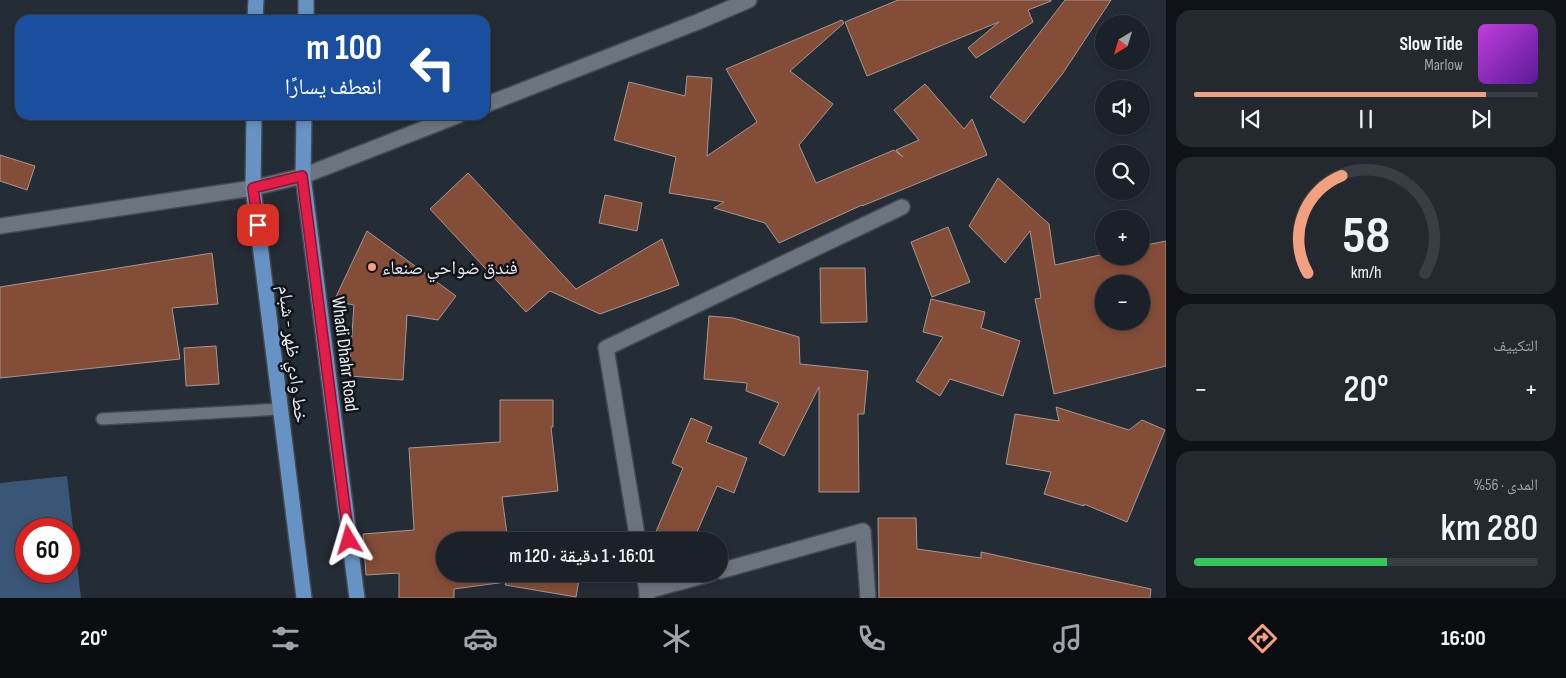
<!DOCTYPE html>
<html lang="ar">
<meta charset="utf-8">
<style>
:root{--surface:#1b2128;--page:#242930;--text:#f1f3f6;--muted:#a0a3a8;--line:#393e45;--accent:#f2a080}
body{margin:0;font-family:"Sofia Sans Condensed","Noto Naskh Arabic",sans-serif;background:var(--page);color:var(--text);direction:rtl;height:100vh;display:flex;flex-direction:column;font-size:19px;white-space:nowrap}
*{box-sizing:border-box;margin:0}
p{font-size:16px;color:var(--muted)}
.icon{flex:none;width:28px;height:28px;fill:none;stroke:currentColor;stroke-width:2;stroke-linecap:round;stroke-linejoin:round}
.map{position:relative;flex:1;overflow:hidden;direction:ltr}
.side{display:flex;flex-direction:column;gap:10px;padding:10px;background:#0f1216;width:400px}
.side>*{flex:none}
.banner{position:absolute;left:15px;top:15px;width:475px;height:105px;border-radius:15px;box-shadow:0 2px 8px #0003,0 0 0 1px var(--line);direction:rtl;background:#1a4fa0;color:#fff;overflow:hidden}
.needle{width:32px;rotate:218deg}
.fabs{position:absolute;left:1095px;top:15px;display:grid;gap:10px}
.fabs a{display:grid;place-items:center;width:55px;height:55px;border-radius:50%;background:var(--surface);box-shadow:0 2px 8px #0003,0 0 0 1px var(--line);font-size:25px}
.speed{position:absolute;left:15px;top:518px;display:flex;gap:10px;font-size:25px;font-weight:700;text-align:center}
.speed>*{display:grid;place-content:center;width:65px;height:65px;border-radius:50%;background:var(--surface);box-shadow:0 2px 8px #0003,0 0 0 1px var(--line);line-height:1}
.speed .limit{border:8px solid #d22;background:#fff;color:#111}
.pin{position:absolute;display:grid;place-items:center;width:42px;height:42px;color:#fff;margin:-21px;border-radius:10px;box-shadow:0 2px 8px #0006}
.me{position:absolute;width:55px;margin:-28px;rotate:353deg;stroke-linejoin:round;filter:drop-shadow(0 0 4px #0008)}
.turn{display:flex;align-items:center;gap:18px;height:105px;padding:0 25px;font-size:22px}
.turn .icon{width:65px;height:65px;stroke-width:2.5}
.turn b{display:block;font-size:35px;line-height:42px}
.big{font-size:38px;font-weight:600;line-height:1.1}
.side .widget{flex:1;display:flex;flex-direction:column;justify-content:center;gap:8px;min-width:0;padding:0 18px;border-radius:15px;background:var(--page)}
.side .dial{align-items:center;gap:0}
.dial svg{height:130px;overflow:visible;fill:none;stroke:var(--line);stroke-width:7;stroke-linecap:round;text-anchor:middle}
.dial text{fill:var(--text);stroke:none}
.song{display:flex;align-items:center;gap:15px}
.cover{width:60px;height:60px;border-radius:8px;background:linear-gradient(135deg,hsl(290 70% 55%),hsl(270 70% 35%))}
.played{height:5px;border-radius:2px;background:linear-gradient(90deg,var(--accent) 85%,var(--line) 85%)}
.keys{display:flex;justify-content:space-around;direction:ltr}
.heat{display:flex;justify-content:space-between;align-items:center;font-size:28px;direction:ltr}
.charge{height:8px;border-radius:4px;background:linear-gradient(90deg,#34c759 56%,var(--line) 0)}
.trip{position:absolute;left:436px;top:532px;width:292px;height:50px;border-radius:25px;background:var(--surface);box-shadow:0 2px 8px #0003,0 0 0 1px var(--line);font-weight:600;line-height:50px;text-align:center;direction:rtl}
.tab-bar{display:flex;height:80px;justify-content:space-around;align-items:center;background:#0b0d10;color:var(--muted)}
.tab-bar .icon{width:35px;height:35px}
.tab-bar .active{color:var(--accent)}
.tab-bar b{font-size:22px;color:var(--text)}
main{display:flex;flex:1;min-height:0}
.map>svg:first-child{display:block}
.pitch{fill:#3a5676;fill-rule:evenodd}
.building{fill:#844d38;stroke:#a69791;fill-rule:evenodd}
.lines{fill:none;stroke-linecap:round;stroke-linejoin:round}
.lane-casing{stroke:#424950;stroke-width:14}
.street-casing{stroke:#424950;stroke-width:18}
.primary-casing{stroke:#424950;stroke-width:18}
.lane{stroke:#6b747f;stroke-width:11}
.street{stroke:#6b747f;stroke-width:15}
.primary{stroke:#6693c4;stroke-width:15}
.route-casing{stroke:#92132f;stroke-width:12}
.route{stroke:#e11d48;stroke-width:9}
.poi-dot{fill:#f2a080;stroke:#111418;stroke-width:2}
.labels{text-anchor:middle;stroke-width:5;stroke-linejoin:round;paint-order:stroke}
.poi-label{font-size:19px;fill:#e8edf3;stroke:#111418;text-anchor:start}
.street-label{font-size:19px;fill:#e8edf3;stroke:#111418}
</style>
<main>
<section class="side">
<div class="widget">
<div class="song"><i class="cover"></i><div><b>Slow Tide</b><p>Marlow</p></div></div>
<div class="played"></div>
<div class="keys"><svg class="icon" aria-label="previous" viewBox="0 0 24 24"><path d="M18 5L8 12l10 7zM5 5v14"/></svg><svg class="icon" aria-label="pause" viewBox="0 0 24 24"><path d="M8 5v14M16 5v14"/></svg><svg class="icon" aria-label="next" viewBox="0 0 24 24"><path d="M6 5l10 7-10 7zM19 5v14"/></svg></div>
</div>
<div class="widget dial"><svg viewBox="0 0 100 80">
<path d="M14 69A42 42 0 1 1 86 69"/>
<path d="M14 69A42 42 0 0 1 35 9" stroke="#f2a080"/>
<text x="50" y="56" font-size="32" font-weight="700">58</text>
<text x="50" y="72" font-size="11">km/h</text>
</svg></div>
<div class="widget"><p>التكييف</p>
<div class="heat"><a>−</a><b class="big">20°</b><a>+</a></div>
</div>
<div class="widget"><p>المدى · 56%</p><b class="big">280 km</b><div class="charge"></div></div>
</section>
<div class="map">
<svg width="1166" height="598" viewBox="0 0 1166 598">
<rect width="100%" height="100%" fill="#242c35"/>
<path class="pitch" d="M67,476l14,122h-81v-115zM26,529h43v42h-43z"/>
<g class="building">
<path d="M898,0h153v1l-23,9 5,12 -57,36 -8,-10 31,-26 -132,54 -22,-54z"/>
<path d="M1065,0h46l-48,73 -39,50 -34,-26z"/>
<path d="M842,20l2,3 -54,48 43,33 -34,41 17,38 78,-33 9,7 -7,-7 23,-10 -25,-30 31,-26 39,45 8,-10 15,36 -125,51v-1l-83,38 -14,-20 -51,-15 10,-6 -55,-9 7,-36 -62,-17 15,-58 56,14 2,-20 25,2 -5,78 50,-34 -31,-53z"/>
<path d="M0,155l35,11 -8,24 -27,-9z"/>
<path d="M468,173l108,116 86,-50 17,46 -79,29 -50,-23 -24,21 -96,-103z"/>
<path d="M998,178l51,46 6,41 49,-11v2h37v-10l25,-5v125l-112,28 -19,-95 6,-1 -11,-67 -25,32 -36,-37zM1104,284h37v37h-37z"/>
<path d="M605,195l37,8 -5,28 -38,-8z"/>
<path d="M948,227l22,55 -38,15 -21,-55z"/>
<path d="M367,231l89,65 -18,24 -31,-5 -4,65 -54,-4 5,-71 -20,-4z"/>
<path d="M212,253l6,51 -46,4 8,51 -180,19v-91z"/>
<path d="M820,268h45l2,54 -46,1z"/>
<path d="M931,299l54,13 -4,16 39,13 -17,55 -53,-17 -10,17 -24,-15 27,-44 -20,-5z"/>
<path d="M709,316l24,2 66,19 1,27 68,7 -4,43h-6l1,78h-40v-105l-35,69 -25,-13 20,-40 -33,-12 1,-8 -43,-4z"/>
<path d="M216,346l3,38 -33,2 -2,-38z"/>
<path d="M500,400h53v27h-2l7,64 -56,6 6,44h-63v33h135l-4,23 -71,-12 1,-3 -52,7v9h-55v-25l-33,2 -3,-41 51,-4 -5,-82 91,-6z"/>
<path d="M1056,407l73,23 13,-10 23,10 -38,92 -43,-18v2l-40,-12 7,-22 -45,-8 9,-50 44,7z"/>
<path d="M691,418l21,9 -6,15 41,16 -13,35 -17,-7 -24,55h-41l31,-73 -11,-5z"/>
<path d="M878,518h38l1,31 64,9v-6l170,37 -1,9h-271z"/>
</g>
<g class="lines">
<g class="lane-casing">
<path id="lane" d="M102,419l179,-10"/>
</g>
<g class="street-casing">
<g id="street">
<path d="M485,105l215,-84 49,-21"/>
<path d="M0,226l253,-38 50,-12 156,-61"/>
<path d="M638,541l-32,-193 296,-141"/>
<path d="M720,571l143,-40 5,67"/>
<path d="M644,574l3,17"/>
<path d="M647,598v-7l63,-17"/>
</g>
</g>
<g class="primary-casing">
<g id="primary">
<path d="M255,20l1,-20"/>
<path d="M306,20v-20"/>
<path d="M254,115l-1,73 51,410"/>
<path d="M304,115l-1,61 54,422"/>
</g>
</g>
<use href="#lane" class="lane"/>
<use href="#street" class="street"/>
<use href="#primary" class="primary"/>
</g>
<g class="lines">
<g class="route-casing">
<path id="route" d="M258,225l-5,-37 49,-12 47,364"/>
</g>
<use href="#route" class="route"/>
</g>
<circle class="poi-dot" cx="372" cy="267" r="5"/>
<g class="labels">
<g class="poi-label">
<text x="382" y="274">فندق ضواحي صنعاء</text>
</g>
<g class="street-label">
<text transform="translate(294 354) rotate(83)" y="7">خط وادي ظهر - شبام</text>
<text transform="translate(346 354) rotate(83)" y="7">Whadi Dhahr Road</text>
</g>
</g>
</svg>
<div class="fabs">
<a><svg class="needle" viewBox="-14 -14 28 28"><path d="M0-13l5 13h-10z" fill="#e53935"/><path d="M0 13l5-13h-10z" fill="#a0a3a8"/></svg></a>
<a><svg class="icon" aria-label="sound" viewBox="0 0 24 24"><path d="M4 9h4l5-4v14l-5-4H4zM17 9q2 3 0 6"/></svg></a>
<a><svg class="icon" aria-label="search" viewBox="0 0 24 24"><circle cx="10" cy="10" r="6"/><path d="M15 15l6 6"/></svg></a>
<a>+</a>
<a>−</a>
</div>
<div class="speed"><div class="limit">60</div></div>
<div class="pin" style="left:258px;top:225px;background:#d93025"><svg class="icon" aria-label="arrive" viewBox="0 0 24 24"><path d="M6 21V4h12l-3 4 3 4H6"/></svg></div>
<svg class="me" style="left:349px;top:540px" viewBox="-20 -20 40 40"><path d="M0-17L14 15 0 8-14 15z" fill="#e11d48" stroke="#fff" stroke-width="4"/></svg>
<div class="trip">16:01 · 1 دقيقة · 120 m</div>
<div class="banner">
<div class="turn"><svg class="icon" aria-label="left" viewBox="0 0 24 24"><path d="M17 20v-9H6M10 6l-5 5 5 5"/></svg><div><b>100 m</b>انعطف يسارًا</div></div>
</div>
</div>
</main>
<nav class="tab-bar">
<b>16:00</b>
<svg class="icon active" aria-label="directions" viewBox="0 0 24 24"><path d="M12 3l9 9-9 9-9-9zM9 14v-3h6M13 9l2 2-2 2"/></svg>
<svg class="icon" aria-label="music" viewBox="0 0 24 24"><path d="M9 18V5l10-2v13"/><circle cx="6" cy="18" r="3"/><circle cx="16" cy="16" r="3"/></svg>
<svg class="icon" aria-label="phone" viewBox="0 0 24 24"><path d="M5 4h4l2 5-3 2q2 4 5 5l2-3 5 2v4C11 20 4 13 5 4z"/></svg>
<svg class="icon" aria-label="climate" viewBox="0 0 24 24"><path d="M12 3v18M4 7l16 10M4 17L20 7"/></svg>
<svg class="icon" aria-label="car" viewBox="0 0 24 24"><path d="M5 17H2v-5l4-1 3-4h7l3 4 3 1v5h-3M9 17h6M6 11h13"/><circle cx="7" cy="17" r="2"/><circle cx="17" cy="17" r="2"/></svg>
<svg class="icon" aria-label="filters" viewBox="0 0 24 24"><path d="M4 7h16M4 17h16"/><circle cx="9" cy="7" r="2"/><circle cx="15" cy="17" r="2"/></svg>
<b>20°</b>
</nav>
